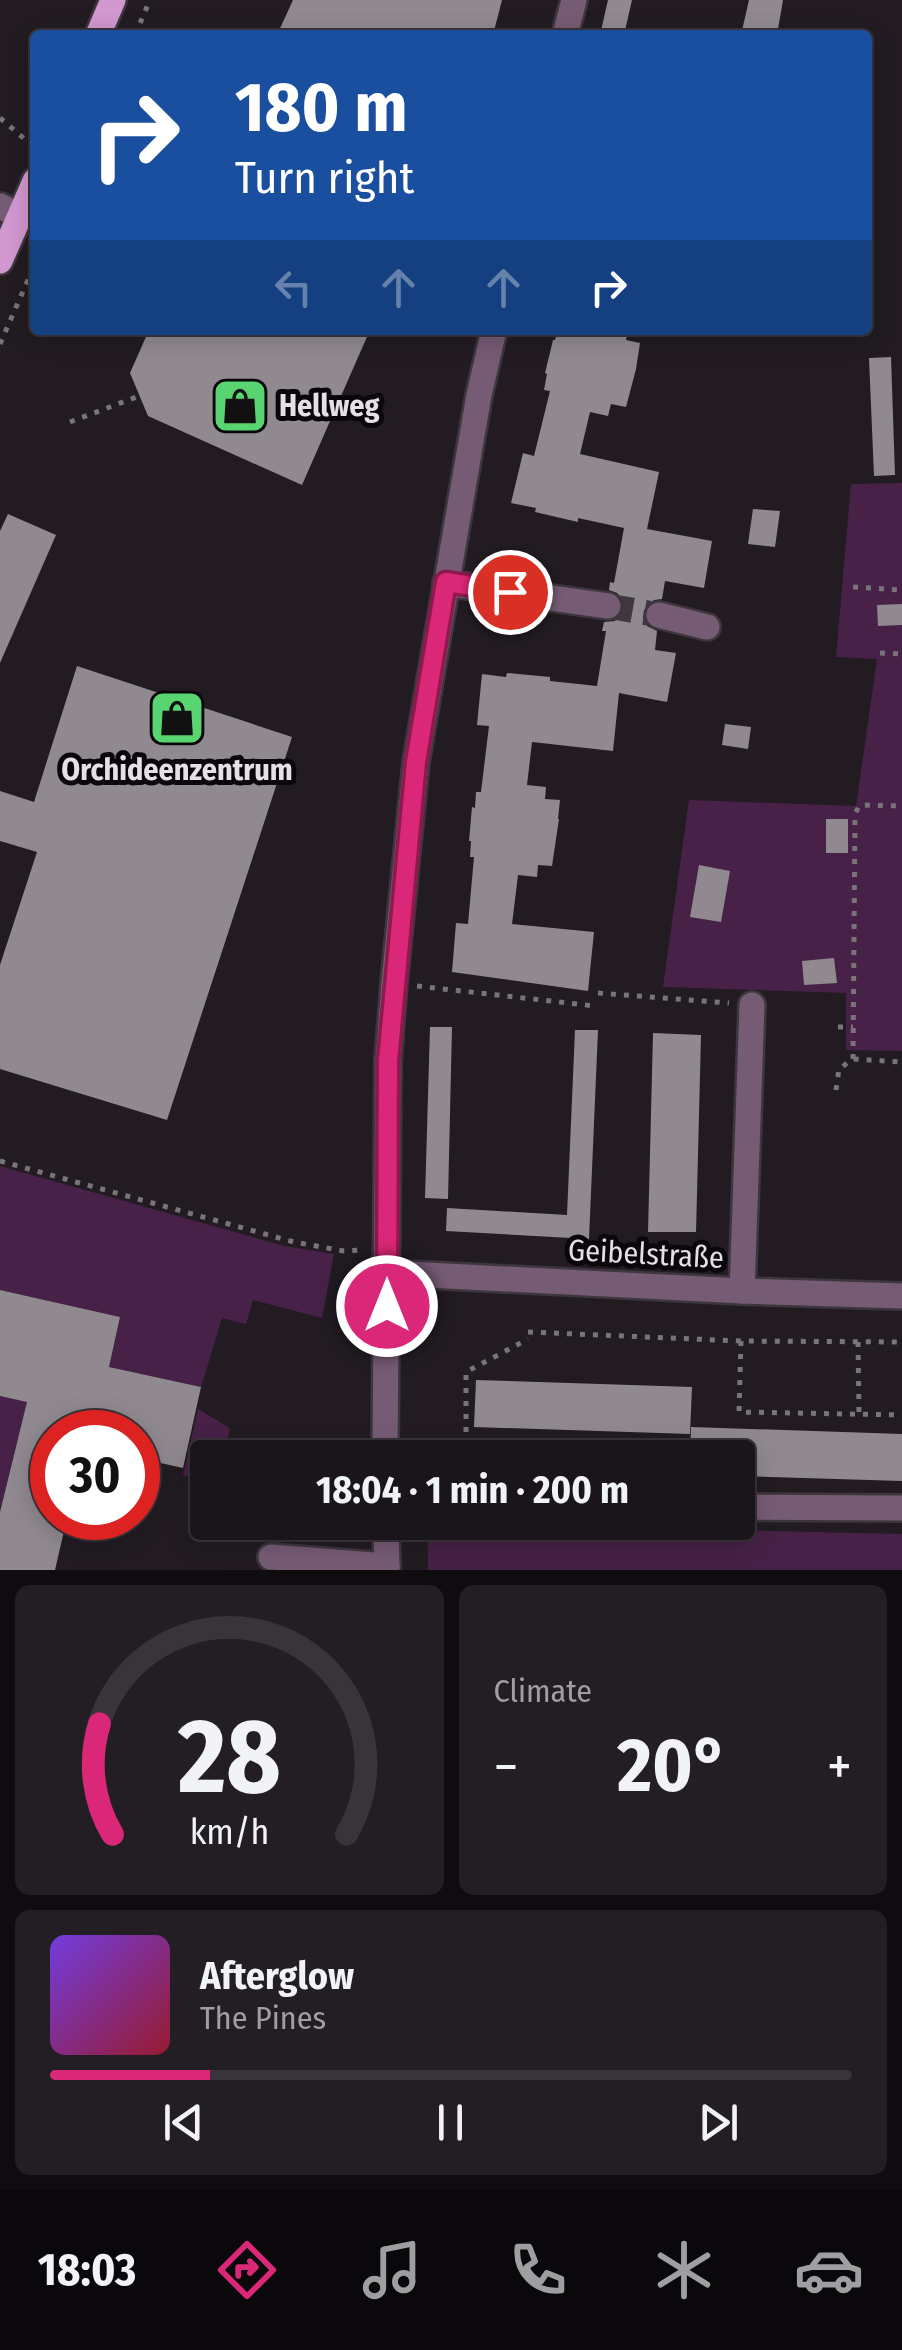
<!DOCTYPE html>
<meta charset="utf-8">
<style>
:root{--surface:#1a151a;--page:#231e23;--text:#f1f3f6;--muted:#9f9fa2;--line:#383439;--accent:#db2777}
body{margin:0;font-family:"Fira Sans Condensed",sans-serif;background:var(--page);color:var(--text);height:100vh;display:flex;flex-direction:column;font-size:38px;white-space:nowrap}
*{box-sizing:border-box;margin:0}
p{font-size:32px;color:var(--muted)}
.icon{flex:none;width:55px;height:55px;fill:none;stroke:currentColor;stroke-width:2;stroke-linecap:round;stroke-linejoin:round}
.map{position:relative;height:1570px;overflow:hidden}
.side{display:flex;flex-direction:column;gap:15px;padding:15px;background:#0e0c0e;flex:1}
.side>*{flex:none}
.hud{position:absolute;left:30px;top:30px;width:842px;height:305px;border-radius:10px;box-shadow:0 5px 25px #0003,0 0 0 2px var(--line);background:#1a4fa0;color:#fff;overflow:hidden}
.speed{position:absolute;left:30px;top:1410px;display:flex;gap:20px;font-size:50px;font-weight:700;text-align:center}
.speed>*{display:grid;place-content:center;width:130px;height:130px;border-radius:50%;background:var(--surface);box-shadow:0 5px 25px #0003,0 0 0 2px var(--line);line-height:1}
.speed .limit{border:15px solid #d22;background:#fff;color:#111}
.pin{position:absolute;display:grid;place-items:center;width:85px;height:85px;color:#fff;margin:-42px;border:5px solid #fff;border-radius:50%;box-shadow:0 2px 10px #0007}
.me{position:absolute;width:110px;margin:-55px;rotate:0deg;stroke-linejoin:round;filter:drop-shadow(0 0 8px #0008)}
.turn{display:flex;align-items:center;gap:35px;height:210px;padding:0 40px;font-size:45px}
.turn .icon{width:130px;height:130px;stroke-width:2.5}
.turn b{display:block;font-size:70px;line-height:85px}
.lanes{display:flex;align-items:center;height:95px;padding:0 40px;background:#0003;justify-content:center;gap:50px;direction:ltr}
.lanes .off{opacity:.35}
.big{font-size:75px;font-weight:700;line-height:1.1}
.side .tile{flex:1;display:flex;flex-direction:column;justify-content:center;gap:15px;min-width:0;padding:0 35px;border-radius:15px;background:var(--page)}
.side .dial{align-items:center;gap:0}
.dial svg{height:260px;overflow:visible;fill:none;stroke:var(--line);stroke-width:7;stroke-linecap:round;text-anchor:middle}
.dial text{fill:var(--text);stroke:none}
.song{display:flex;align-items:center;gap:30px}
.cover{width:120px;height:120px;border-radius:15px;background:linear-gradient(135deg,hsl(260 70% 55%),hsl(350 70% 35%))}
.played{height:10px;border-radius:5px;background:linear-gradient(90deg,var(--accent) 20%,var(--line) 20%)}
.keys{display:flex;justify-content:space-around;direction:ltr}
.heat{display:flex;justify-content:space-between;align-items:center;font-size:55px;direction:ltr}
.side .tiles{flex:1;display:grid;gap:15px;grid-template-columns:1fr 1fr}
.tile:last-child{grid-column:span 2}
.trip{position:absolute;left:190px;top:1440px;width:565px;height:100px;border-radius:10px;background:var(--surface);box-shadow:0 5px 25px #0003,0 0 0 2px var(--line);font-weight:700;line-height:100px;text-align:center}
.menu{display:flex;height:160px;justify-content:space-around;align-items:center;background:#0a080a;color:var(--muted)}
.menu .icon{width:70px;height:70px}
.menu .selected{color:var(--accent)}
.menu b{font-size:45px;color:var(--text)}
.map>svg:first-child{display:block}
.green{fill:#472147}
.building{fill:#918990}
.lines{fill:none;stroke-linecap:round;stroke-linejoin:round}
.minor-tunnel{stroke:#3f393f;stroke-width:25;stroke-dasharray:25 12;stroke-linecap:butt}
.minor-casing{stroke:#3d373d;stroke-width:30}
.major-casing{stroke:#3d373d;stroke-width:30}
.path{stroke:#797479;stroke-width:5;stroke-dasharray:5 8;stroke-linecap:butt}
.minor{stroke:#765b75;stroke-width:25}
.major{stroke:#d197cf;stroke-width:25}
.route-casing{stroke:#8e194d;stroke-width:25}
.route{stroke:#db2777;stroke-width:18}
.labels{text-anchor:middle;stroke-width:10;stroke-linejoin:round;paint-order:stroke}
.poi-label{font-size:30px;font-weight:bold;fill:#e4e0e4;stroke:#0a070a;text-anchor:start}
.street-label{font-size:30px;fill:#e4e0e4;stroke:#0a070a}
</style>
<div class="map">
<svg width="902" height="1570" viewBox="0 0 902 1570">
<rect width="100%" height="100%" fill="#221c22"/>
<g class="green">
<path d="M902,483v568l-56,-1v-57l-183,-6 26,-187 167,6 21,-147 -41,-2 15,-173z"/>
<path d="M0,1166l284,80 50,8 -12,64 -69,-18 -7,24 -24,-6 -21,69 -92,-20 11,-50 -120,-27z"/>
<path d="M0,1396l43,9 -24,30 -19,77z"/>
<path d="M198,1409l32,19 -5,29 -17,1 -1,22 -24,-5z"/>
<path d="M507,1523l1,2 394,9v36h-474v-47z"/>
</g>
<g class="building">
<path d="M293,0h209l-9,35h-216z"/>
<path d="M608,0h24l-8,35h-24z"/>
<path d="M749,0h34l-6,35h-36z"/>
<path d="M149,330h221l-68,155 -154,-69 -18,-43z"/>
<path d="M558,330h70l-2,10 14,3 -4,26 -10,38 -15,-3 -3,12 -18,-4 -10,42 79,18 -12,57 65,12 -8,47 -39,-7 -3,18 -8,1 -10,10 -1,8 4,8 10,5 -2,19 21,3 -9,49 -48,-9 -6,58 -81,-9 -5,43 19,2 -1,12 15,1 -2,19h1l-7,47 -14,-1 -1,12 -19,-2 -6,49 82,8 -6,59 -136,-19 4,-49 12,1 6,-67h-4l1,-16h-2l3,-34 3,1 1,-16h5l8,-66 -12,-1 5,-51 24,3 1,-4 43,4v4l47,5 9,-55h-4l2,-9 11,-1 9,-12 -1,-10 -6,-6 -8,-3 1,-8 4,1 10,-55 -46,-10v4l-43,-10 1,-4 -25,-5 12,-50 11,3 16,-65 -6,-1 3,-16 -2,-1 8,-33h2z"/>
<path d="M891,357l4,118 -21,1 -5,-118z"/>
<path d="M753,509l27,2 -5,36 -27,-3z"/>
<path d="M8,514l48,21 -56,128v-132z"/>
<path d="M902,604v21l-24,1 -1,-21z"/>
<path d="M77,666l215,71 -125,383 -167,-51v-104l37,-113 -37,-11v-50l34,11z"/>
<path d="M725,724l26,3 -3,22 -26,-4z"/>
<rect x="826" y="819" width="22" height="34"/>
<path d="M699,865l31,6 -9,51 -31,-5z"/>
<path d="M834,958l3,25 -33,2 -2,-24z"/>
<path d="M430,1027h22l-4,172 -23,-1z"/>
<path d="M575,1030h23l-9,209 -143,-8 1,-23 120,7z"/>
<path d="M653,1033l48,2 -5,197h-48z"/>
<path d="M0,1290l120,27 -11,50 92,20 -18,81 -45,-10v-26h-86v86h15l-12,52h-55v-58l27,-110 -27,-6z"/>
<path d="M476,1380l216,7 -2,47 -216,-7z"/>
<path d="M691,1427l211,7v47l-164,-5v-18h-48z"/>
</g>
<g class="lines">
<path class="minor-tunnel" d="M608,606l51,9"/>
<g class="minor-casing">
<g id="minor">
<path d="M565,35l9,-35"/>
<path d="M0,206l20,10"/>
<path d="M446,583l162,23"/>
<path d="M659,615l48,12"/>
<path d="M388,1273l354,18 160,5"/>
<path d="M742,1291l10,-286"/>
<path d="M385,1458l3,-397 6,-78 22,-221 63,-367 15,-65"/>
<path d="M738,1507l164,1"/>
<path d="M386,1522l1,48"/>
<path d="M271,1557l116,9"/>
</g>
</g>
<g class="major-casing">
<g id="major">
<path d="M98,35l15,-35"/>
<path d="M0,261l35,-80"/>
</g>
</g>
<g class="path">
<path d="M135,35l15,-35"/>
<path d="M0,118l35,30"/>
<path d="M0,344l35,-80"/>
<path d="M70,422l69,-26"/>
<path d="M853,587l49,3"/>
<path d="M880,653l22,1"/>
<path d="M417,986l178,20"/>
<path d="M598,993l131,10"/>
<path d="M838,1027h15"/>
<path d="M853,1059l2,-245 4,-8 3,-1 40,1"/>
<path d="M836,1090l3,-21 14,-10 49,3"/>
<path d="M0,1161l294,81 50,9 16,-1"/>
<path d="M528,1332l213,9 161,1"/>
<path d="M741,1341l-2,71 163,3"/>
<path d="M858,1342l1,72"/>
<path d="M466,1458v-86l62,-33"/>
</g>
<use href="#minor" class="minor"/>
<use href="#major" class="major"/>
</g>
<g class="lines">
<g class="route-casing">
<path id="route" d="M387,1306l1,-245 28,-299 30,-180 64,10"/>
</g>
<use href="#route" class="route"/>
</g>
<defs>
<g id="shop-square" transform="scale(2.875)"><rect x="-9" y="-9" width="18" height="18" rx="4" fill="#58d570" stroke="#0a070a"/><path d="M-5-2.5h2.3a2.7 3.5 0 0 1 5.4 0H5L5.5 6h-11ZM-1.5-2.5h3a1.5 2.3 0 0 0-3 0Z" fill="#111"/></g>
</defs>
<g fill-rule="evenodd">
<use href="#shop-square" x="240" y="406"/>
<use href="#shop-square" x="177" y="718"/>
</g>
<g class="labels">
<g class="poi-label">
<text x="279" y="416">Hellweg</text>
<text x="177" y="780" text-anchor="middle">Orchideenzentrum</text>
</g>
<g class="street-label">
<text transform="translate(646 1254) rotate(3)" y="10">Geibelstraße</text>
</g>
</g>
</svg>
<div class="speed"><div class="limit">30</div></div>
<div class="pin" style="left:510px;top:592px;background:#d93025"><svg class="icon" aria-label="arrive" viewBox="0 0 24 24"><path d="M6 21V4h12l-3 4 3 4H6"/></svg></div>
<svg class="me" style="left:387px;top:1306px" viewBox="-20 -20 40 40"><circle r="17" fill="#db2777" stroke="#fff" stroke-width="3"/><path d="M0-11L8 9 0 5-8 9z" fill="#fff"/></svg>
<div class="trip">18:04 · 1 min · 200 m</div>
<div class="hud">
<div class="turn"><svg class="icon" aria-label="right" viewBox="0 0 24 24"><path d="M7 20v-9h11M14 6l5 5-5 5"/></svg><div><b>180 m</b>Turn right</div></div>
<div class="lanes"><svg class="icon off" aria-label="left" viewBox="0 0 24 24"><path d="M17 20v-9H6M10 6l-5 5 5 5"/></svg><svg class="icon off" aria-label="ahead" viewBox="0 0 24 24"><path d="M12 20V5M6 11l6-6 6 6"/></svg><svg class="icon off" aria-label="ahead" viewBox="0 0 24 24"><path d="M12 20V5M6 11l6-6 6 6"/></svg><svg class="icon" aria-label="right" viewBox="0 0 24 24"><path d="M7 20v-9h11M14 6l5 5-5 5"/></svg></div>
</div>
</div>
<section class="side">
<div class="tiles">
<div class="tile dial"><svg viewBox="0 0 100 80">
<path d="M14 69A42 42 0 1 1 86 69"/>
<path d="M14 69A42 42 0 0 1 10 35" stroke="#db2777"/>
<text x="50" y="56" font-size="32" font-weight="700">28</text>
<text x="50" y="72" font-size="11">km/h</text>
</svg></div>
<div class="tile"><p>Climate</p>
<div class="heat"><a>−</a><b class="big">20°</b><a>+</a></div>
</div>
<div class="tile">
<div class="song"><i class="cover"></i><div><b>Afterglow</b><p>The Pines</p></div></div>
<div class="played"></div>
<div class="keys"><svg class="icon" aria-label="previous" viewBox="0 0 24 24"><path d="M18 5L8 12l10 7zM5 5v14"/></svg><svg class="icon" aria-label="pause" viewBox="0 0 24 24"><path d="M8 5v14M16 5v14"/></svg><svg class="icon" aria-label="next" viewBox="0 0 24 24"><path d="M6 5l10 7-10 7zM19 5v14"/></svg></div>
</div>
</div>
</section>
<nav class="menu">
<b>18:03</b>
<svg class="icon selected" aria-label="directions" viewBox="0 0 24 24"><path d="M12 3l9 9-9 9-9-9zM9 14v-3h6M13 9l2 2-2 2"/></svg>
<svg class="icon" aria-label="music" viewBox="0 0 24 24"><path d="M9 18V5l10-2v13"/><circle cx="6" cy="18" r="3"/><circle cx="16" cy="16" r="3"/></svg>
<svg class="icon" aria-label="phone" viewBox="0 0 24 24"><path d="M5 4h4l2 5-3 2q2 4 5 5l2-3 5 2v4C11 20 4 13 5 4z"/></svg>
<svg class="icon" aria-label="climate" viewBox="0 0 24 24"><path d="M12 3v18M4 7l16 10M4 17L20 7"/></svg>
<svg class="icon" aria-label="car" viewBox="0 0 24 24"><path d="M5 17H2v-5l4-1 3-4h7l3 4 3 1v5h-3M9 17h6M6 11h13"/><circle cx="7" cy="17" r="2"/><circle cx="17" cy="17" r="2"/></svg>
</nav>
